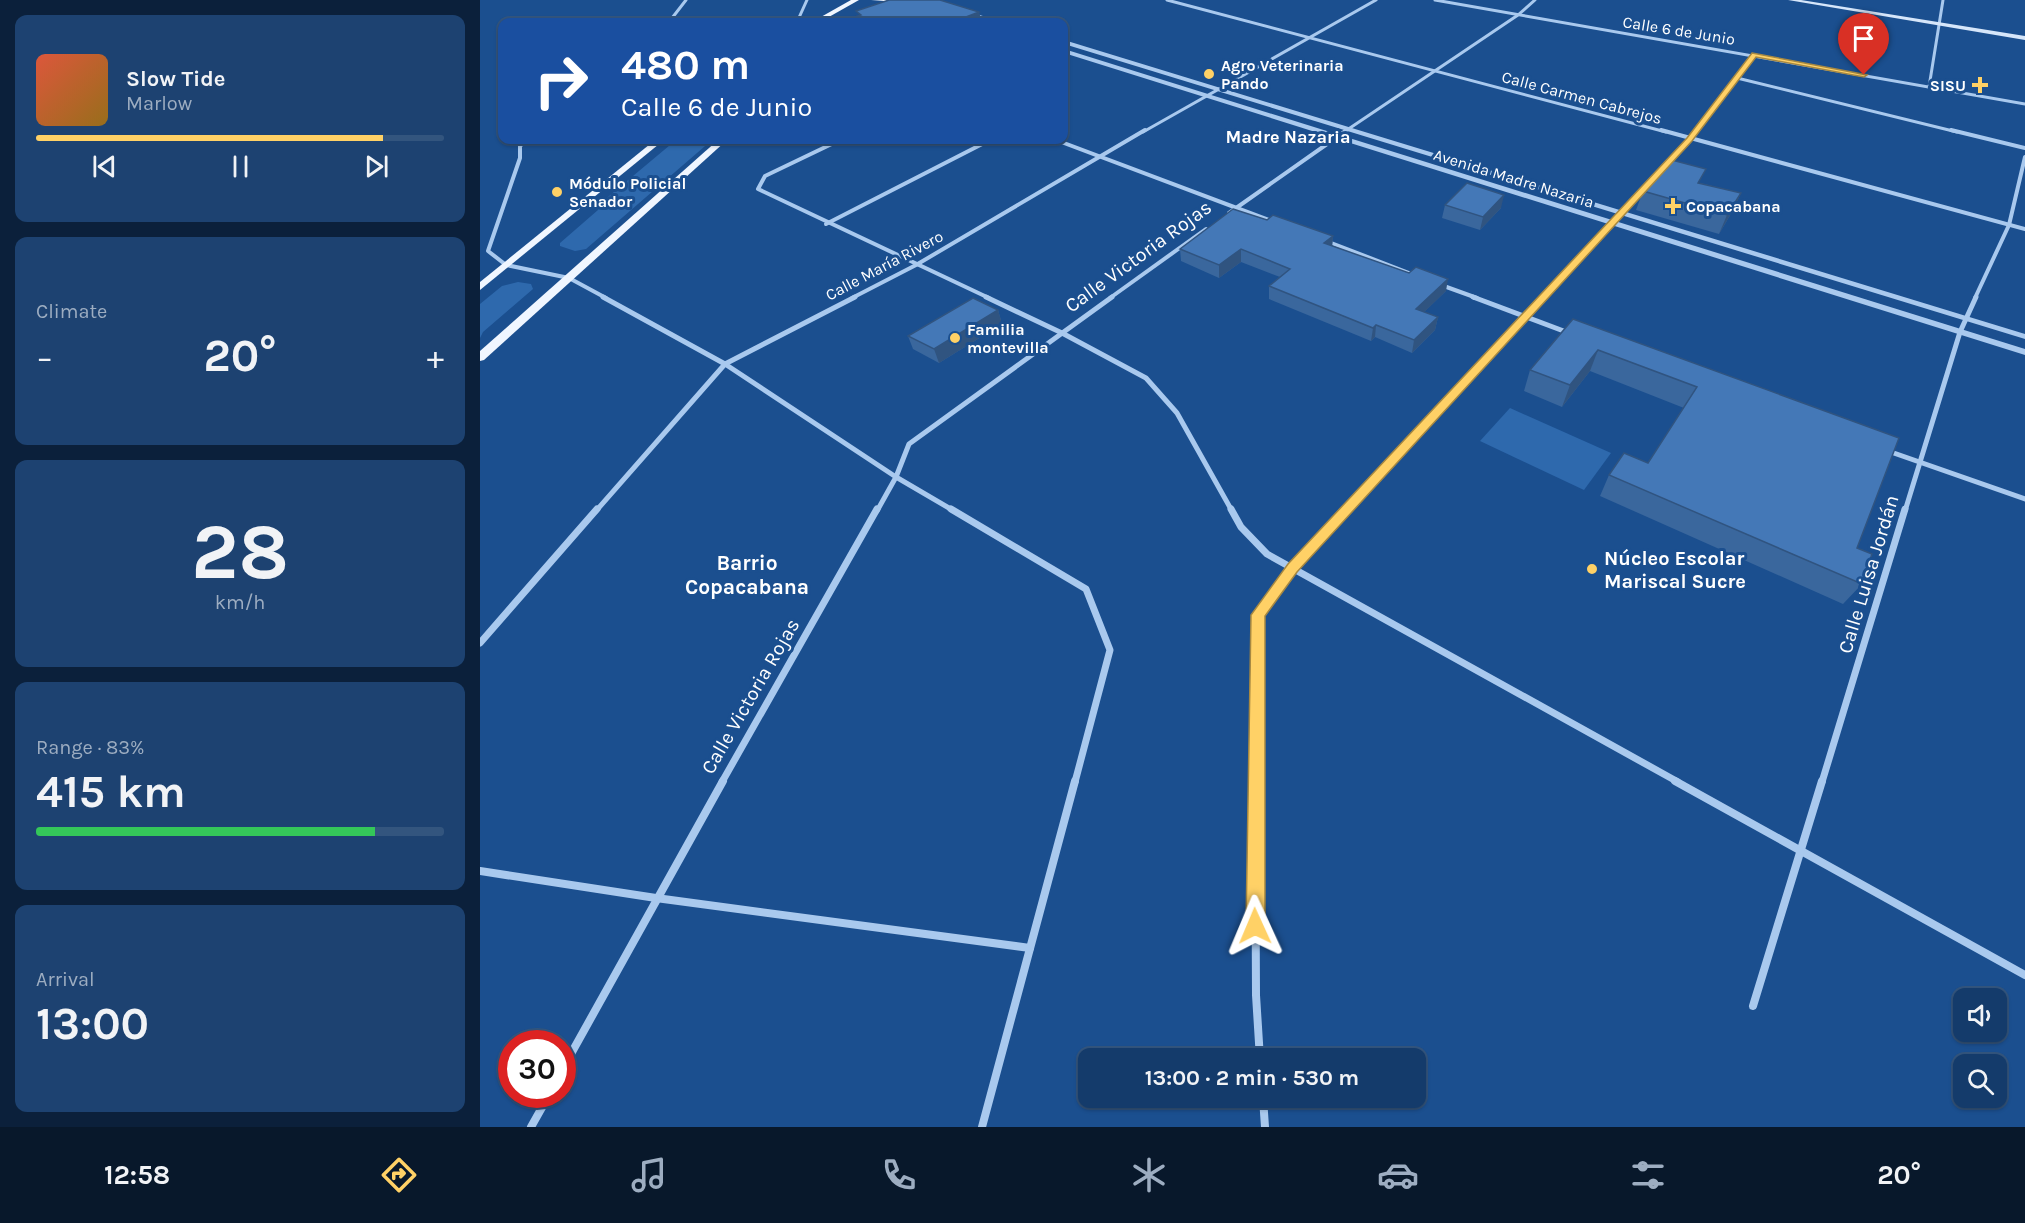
<!DOCTYPE html>
<meta charset="utf-8">
<style>
:root{--surface:#143b6b;--page:#1d4271;--text:#f1f3f6;--muted:#9dadc1;--line:#33557e;--accent:#ffd166}
body{margin:0;font-family:Karla,sans-serif;background:var(--page);color:var(--text);height:100vh;display:flex;flex-direction:column;font-size:22px;white-space:nowrap}
*{box-sizing:border-box;margin:0}
p{font-size:20px;color:var(--muted)}
.icon{flex:none;width:33px;height:33px;fill:none;stroke:currentColor;stroke-width:2;stroke-linecap:round;stroke-linejoin:round}
.map{position:relative;flex:1;overflow:hidden}
.sheet{display:flex;flex-direction:column;gap:15px;padding:15px;background:#0b203b;width:480px}
.sheet>*{flex:none}
.banner{position:absolute;left:18px;top:18px;width:570px;height:126px;border-radius:12px;box-shadow:0 2px 4px #0004,0 0 0 2px var(--line);background:#1a4fa0;color:#fff;overflow:hidden}
.controls{position:absolute;left:1473px;top:988px;display:grid;gap:12px}
.controls a{display:grid;place-items:center;width:54px;height:54px;border-radius:12px;background:var(--surface);box-shadow:0 2px 4px #0004,0 0 0 2px var(--line);font-size:30px}
.speed{position:absolute;left:18px;top:1030px;display:flex;gap:12px;font-size:30px;font-weight:700;text-align:center}
.speed>*{display:grid;place-content:center;width:78px;height:78px;border-radius:50%;background:var(--surface);box-shadow:0 2px 4px #0004,0 0 0 2px var(--line);line-height:1}
.speed .limit{border:9px solid #d22;background:#fff;color:#111}
.pin{position:absolute;display:grid;place-items:center;width:51px;height:51px;color:#fff;margin:-62px -26px;border-radius:50% 50% 50% 0;rotate:-45deg;box-shadow:0 0 6px #0007}
.pin .icon{rotate:45deg}
.me{position:absolute;width:66px;margin:-33px;rotate:359deg;stroke-linejoin:round;filter:drop-shadow(0 0 4px #0008)}
.turn{display:flex;align-items:center;gap:21px;height:126px;padding:0 24px;font-size:27px}
.turn .icon{width:78px;height:78px;stroke-width:2.5}
.turn b{display:block;font-size:42px;line-height:51px}
.big{font-size:45px;font-weight:700;line-height:1.1}
.sheet .tile{flex:1;display:flex;flex-direction:column;justify-content:center;gap:9px;min-width:0;padding:0 21px;border-radius:12px;background:var(--page)}
.sheet .dial{align-items:center;gap:0}
.dial b{font-size:78px;line-height:1}
.song{display:flex;align-items:center;gap:18px}
.cover{width:72px;height:72px;border-radius:9px;background:linear-gradient(135deg,hsl(10 70% 55%),hsl(40 70% 35%))}
.played{height:6px;border-radius:3px;background:linear-gradient(90deg,var(--accent) 85%,var(--line) 85%)}
.keys{display:flex;justify-content:space-around;direction:ltr}
.heat{display:flex;justify-content:space-between;align-items:center;font-size:33px;direction:ltr}
.charge{height:9px;border-radius:4px;background:linear-gradient(90deg,#34c759 83%,var(--line) 0)}
.trip{position:absolute;left:598px;top:1048px;width:348px;height:60px;border-radius:12px;background:var(--surface);box-shadow:0 2px 4px #0004,0 0 0 2px var(--line);font-weight:700;line-height:60px;text-align:center}
.dock{display:flex;height:96px;justify-content:space-around;align-items:center;background:#08182b;color:var(--muted)}
.dock .icon{width:42px;height:42px}
.dock .current{color:var(--accent)}
.dock b{font-size:27px;color:var(--text)}
main{display:flex;flex:1;min-height:0}
.map>svg:first-child{display:block}
.green{fill:#2e69ad}
.lines{fill:none;stroke-linecap:round;stroke-linejoin:round}
.minor-far4{stroke:#a9c9ee;stroke-width:3}
.minor-far3{stroke:#a9c9ee;stroke-width:4}
.minor-far2{stroke:#a9c9ee;stroke-width:5}
.minor-far1{stroke:#a9c9ee;stroke-width:7}
.minor{stroke:#a9c9ee;stroke-width:8}
.tertiary{fill:#a9c9ee;fill-rule:evenodd}
.secondary{fill:#d6e6fa;fill-rule:evenodd}
.primary{fill:#f0f6ff;fill-rule:evenodd}
.wall{fill:#3a679d}
.shaded-wall{fill:#305480}
.building{fill:#4478b7;stroke:#305480;stroke-width:1.5}
.route{fill:#ffd166;stroke:#a68842;stroke-width:1.5}
.poi-dot{fill:#ffd166;stroke:#1b4f8f;stroke-width:2}
.labels{text-anchor:middle;stroke-width:6;stroke-linejoin:round;paint-order:stroke}
.far-street-label{font-size:16px;fill:#fff;stroke:#1b4f8f}
.far-poi-label{font-size:16px;font-weight:bold;fill:#fff;stroke:#1b4f8f;text-anchor:start}
.far-neighbourhood-label{font-size:18px;font-weight:bold;fill:#fff;stroke:#1b4f8f}
.street-label{font-size:20px;fill:#fff;stroke:#1b4f8f}
.poi-label{font-size:20px;font-weight:bold;fill:#fff;stroke:#1b4f8f;text-anchor:start}
.neighbourhood-label{font-size:21px;font-weight:bold;fill:#fff;stroke:#1b4f8f}
</style>
<main>
<section class="sheet">
<div class="tile">
<div class="song"><i class="cover"></i><div><b>Slow Tide</b><p>Marlow</p></div></div>
<div class="played"></div>
<div class="keys"><svg class="icon" aria-label="previous" viewBox="0 0 24 24"><path d="M18 5L8 12l10 7zM5 5v14"/></svg><svg class="icon" aria-label="pause" viewBox="0 0 24 24"><path d="M8 5v14M16 5v14"/></svg><svg class="icon" aria-label="next" viewBox="0 0 24 24"><path d="M6 5l10 7-10 7zM19 5v14"/></svg></div>
</div>
<div class="tile"><p>Climate</p>
<div class="heat"><a>−</a><b class="big">20°</b><a>+</a></div>
</div>
<div class="tile dial"><b>28</b><p>km/h</p></div>
<div class="tile"><p>Range · 83%</p><b class="big">415 km</b><div class="charge"></div></div>
<div class="tile"><p>Arrival</p><b class="big">13:00</b></div>
</section>
<div class="map">
<svg width="1545" height="1127" viewBox="0 0 1545 1127">
<rect width="100%" height="100%" fill="#1b4f8f"/>
<g class="green">
<path d="M196,140h36l-126,109 -11,2 -15,-5v-3l38,-33 -2,-3z"/>
<path d="M38,282l13,2 2,5 -50,43 -3,6v-34l22,-18z"/>
<path d="M1030,408l101,45 -27,37 -104,-49z"/>
</g>
<g class="lines">
<g class="minor-far4">
<path d="M687,0l499,132"/>
<path d="M955,0l590,104"/>
<path d="M189,22l17,-22"/>
<path d="M317,22l10,-22"/>
<path d="M1257,78l220,54"/>
<path d="M1449,87l14,-87"/>
<path d="M663,132l233,-132"/>
<path d="M864,132l174,-117 17,-15"/>
<path d="M1216,132l58,-77"/>
</g>
<g class="minor-far3">
<path d="M1181,130l364,99"/>
<path d="M1471,130l74,18"/>
<path d="M46,140l-6,6v12l-32,93 18,14 63,13 37,20"/>
<path d="M360,140l-75,36 -7,13 231,109"/>
<path d="M576,140l218,82"/>
<path d="M1187,164l30,-34"/>
<path d="M749,213l118,-83"/>
<path d="M346,224l164,-84"/>
<path d="M846,241l83,32"/>
<path d="M961,285l36,13"/>
<path d="M372,298l64,-33 229,-135"/>
<path d="M630,298l96,-69"/>
<path d="M1062,298l111,-120"/>
<path d="M1495,298l34,-73 16,-68"/>
</g>
<g class="minor-far2">
<path d="M123,297l122,67 171,113 58,34"/>
<path d="M506,297l76,36 84,45 31,35 55,98"/>
<path d="M993,297l96,36"/>
<path d="M1408,451l137,48"/>
<path d="M116,511l129,-147 130,-67"/>
<path d="M397,511l19,-34 13,-33 203,-147"/>
<path d="M866,511l197,-214"/>
<path d="M1425,511l55,-179 16,-35"/>
</g>
<g class="minor-far1">
<path d="M471,509l135,80 24,61 -35,132"/>
<path d="M751,509l10,18 26,27 411,228"/>
<path d="M0,643l117,-134"/>
<path d="M242,782l155,-273"/>
<path d="M775,782l3,-167 35,-47 54,-59"/>
<path d="M1342,782l83,-273"/>
</g>
<g class="minor">
<path d="M775,781l1,214 4,64"/>
<path d="M1195,781l350,194"/>
<path d="M0,871l176,27 374,50"/>
<path d="M1273,1006l69,-225"/>
<path d="M82,1070l161,-289"/>
<path d="M783,1098l2,29"/>
<path d="M51,1127l18,-32"/>
<path d="M502,1127l93,-346"/>
</g>
<g class="tertiary">
<path d="M486,12h4l32,10h-7l-29,-8z"/>
<path d="M584,40l961,294v5l-961,-295z"/>
<path d="M584,49l961,300v6l-961,-302z"/>
</g>
<path class="secondary" d="M1308,0h13l224,36v4z"/>
<g class="primary">
<path d="M371,0h8l-39,22h-8z"/>
<path d="M391,0h29l-3,2z"/>
<path d="M175,140h9l-184,150v-8z"/>
<path d="M238,140h9l-243,220 -4,1v-10z"/>
</g>
</g>
<g class="wall">
<path d="M1220,183l41,10 -9,19 -13,22 -83,-24 7,-19z"/>
<path d="M965,205l56,3 -21,22 -38,-12z"/>
<path d="M787,220l66,16 -1,10 114,45 -22,21 14,5 -3,13 -23,23 -37,-16 -4,4 -102,-42v-13l11,-9 -39,-15 -22,16 -38,-17 -1,-12z"/>
<path d="M518,310l4,14 -63,39 -26,-14 -5,-13z"/>
<path d="M1093,319l326,119 -42,110 5,36 -19,20 -243,-108 9,-21 39,-12 36,-55 -94,-37 -28,36 -38,-16 6,-21z"/>
</g>
<g class="shaded-wall">
<path d="M499,12l3,10h-29z"/>
<path d="M1261,193l-9,19 -13,22 8,-19z"/>
<path d="M1024,195l-3,13 -21,22 3,-13z"/>
<path d="M853,236l-1,12 -8,-5z"/>
<path d="M761,249v13l-22,16v-13z"/>
<path d="M968,279l-2,12 -32,31 2,-13z"/>
<path d="M518,310l4,14 -63,39 -5,-14z"/>
<path d="M958,317l-3,13 -23,23 2,-13z"/>
<path d="M896,325l-1,12 -4,4 2,-13z"/>
<path d="M1118,350l-8,21 -28,36 8,-22z"/>
</g>
<g class="building">
<path d="M409,0h51l39,12 -26,10h-114l22,-7 -5,-4z"/>
<path d="M1188,159l38,10 -8,14 43,10 -14,22 -84,-24z"/>
<path d="M987,183l37,12 -21,22 -38,-12z"/>
<path d="M753,209l34,11 6,-5 60,21 -9,7 85,30 7,-6 32,12 -32,30 22,8 -24,23 -38,-15 -3,3 -104,-42 21,-17 -49,-20 -22,16 -39,-16z"/>
<path d="M493,298l25,12 -64,39 -26,-13z"/>
<path d="M1093,319l326,119 -42,110 15,6 -10,30 -253,-109 15,-22 24,10 49,-76 -99,-37 -28,35 -40,-15z"/>
</g>
<path class="route" d="M1272,53l115,22 -3,2 -108,-20 -64,84 -395,431 -32,44v310l-3,6 -7,3 -6,-3 -3,-6 5,-311 37,-51 399,-426z"/>
<g class="poi-dot">
<circle cx="729" cy="74" r="6"/>
<path d="M1497 76h6v6h6v6h-6v6h-6v-6h-6v-6h6z"/>
<circle cx="77" cy="192" r="6"/>
<path d="M1190 197h6v6h6v6h-6v6h-6v-6h-6v-6h6z"/>
<circle cx="475" cy="338" r="6"/>
<circle cx="1112" cy="569" r="6"/>
</g>
<g class="labels">
<g class="far-street-label">
<text transform="translate(1199 30) rotate(9)" y="6">Calle 6 de Junio</text>
<text transform="translate(1102 97) rotate(15)" y="6">Calle Carmen Cabrejos</text>
<text transform="translate(1034 178) rotate(17)" y="6">Avenida Madre Nazaria</text>
<text transform="translate(404 265) rotate(-28)" y="6">Calle María Rivero</text>
</g>
<g class="far-poi-label">
<text x="741" y="71">Agro Veterinaria<tspan x="741" dy="18">Pando</tspan></text>
<text x="1486" y="91" text-anchor="end">SISU</text>
<text x="89" y="189">Módulo Policial<tspan x="89" dy="18">Senador</tspan></text>
<text x="1206" y="212">Copacabana</text>
<text x="487" y="335">Familia<tspan x="487" dy="18">montevilla</tspan></text>
</g>
<g class="far-neighbourhood-label">
<text x="808" y="143">Madre Nazaria</text>
</g>
<g class="street-label">
<text transform="translate(658 256) rotate(-36)" y="7">Calle Victoria Rojas</text>
<text transform="translate(1388 574) rotate(-73)" y="7">Calle Luisa Jordán</text>
<text transform="translate(270 696) rotate(-60)" y="7">Calle Victoria Rojas</text>
</g>
<g class="poi-label">
<text x="1124" y="565">Núcleo Escolar<tspan x="1124" dy="23">Mariscal Sucre</tspan></text>
</g>
<g class="neighbourhood-label">
<text x="267" y="570">Barrio<tspan x="267" dy="24">Copacabana</tspan></text>
</g>
</g>
</svg>
<div class="controls">
<a><svg class="icon" aria-label="sound" viewBox="0 0 24 24"><path d="M4 9h4l5-4v14l-5-4H4zM17 9q2 3 0 6"/></svg></a>
<a><svg class="icon" aria-label="search" viewBox="0 0 24 24"><circle cx="10" cy="10" r="6"/><path d="M15 15l6 6"/></svg></a>
</div>
<div class="speed"><div class="limit">30</div></div>
<div class="pin" style="left:1384px;top:75px;background:#d93025"><svg class="icon" aria-label="arrive" viewBox="0 0 24 24"><path d="M6 21V4h12l-3 4 3 4H6"/></svg></div>
<svg class="me" style="left:775px;top:926px" viewBox="-20 -20 40 40"><path d="M0-17L14 15 0 8-14 15z" fill="#ffd166" stroke="#fff" stroke-width="4"/></svg>
<div class="trip">13:00 · 2 min · 530 m</div>
<div class="banner">
<div class="turn"><svg class="icon" aria-label="right" viewBox="0 0 24 24"><path d="M7 20v-9h11M14 6l5 5-5 5"/></svg><div><b>480 m</b>Calle 6 de Junio</div></div>
</div>
</div>
</main>
<nav class="dock">
<b>12:58</b>
<svg class="icon current" aria-label="directions" viewBox="0 0 24 24"><path d="M12 3l9 9-9 9-9-9zM9 14v-3h6M13 9l2 2-2 2"/></svg>
<svg class="icon" aria-label="music" viewBox="0 0 24 24"><path d="M9 18V5l10-2v13"/><circle cx="6" cy="18" r="3"/><circle cx="16" cy="16" r="3"/></svg>
<svg class="icon" aria-label="phone" viewBox="0 0 24 24"><path d="M5 4h4l2 5-3 2q2 4 5 5l2-3 5 2v4C11 20 4 13 5 4z"/></svg>
<svg class="icon" aria-label="climate" viewBox="0 0 24 24"><path d="M12 3v18M4 7l16 10M4 17L20 7"/></svg>
<svg class="icon" aria-label="car" viewBox="0 0 24 24"><path d="M5 17H2v-5l4-1 3-4h7l3 4 3 1v5h-3M9 17h6M6 11h13"/><circle cx="7" cy="17" r="2"/><circle cx="17" cy="17" r="2"/></svg>
<svg class="icon" aria-label="filters" viewBox="0 0 24 24"><path d="M4 7h16M4 17h16"/><circle cx="9" cy="7" r="2"/><circle cx="15" cy="17" r="2"/></svg>
<b>20°</b>
</nav>
